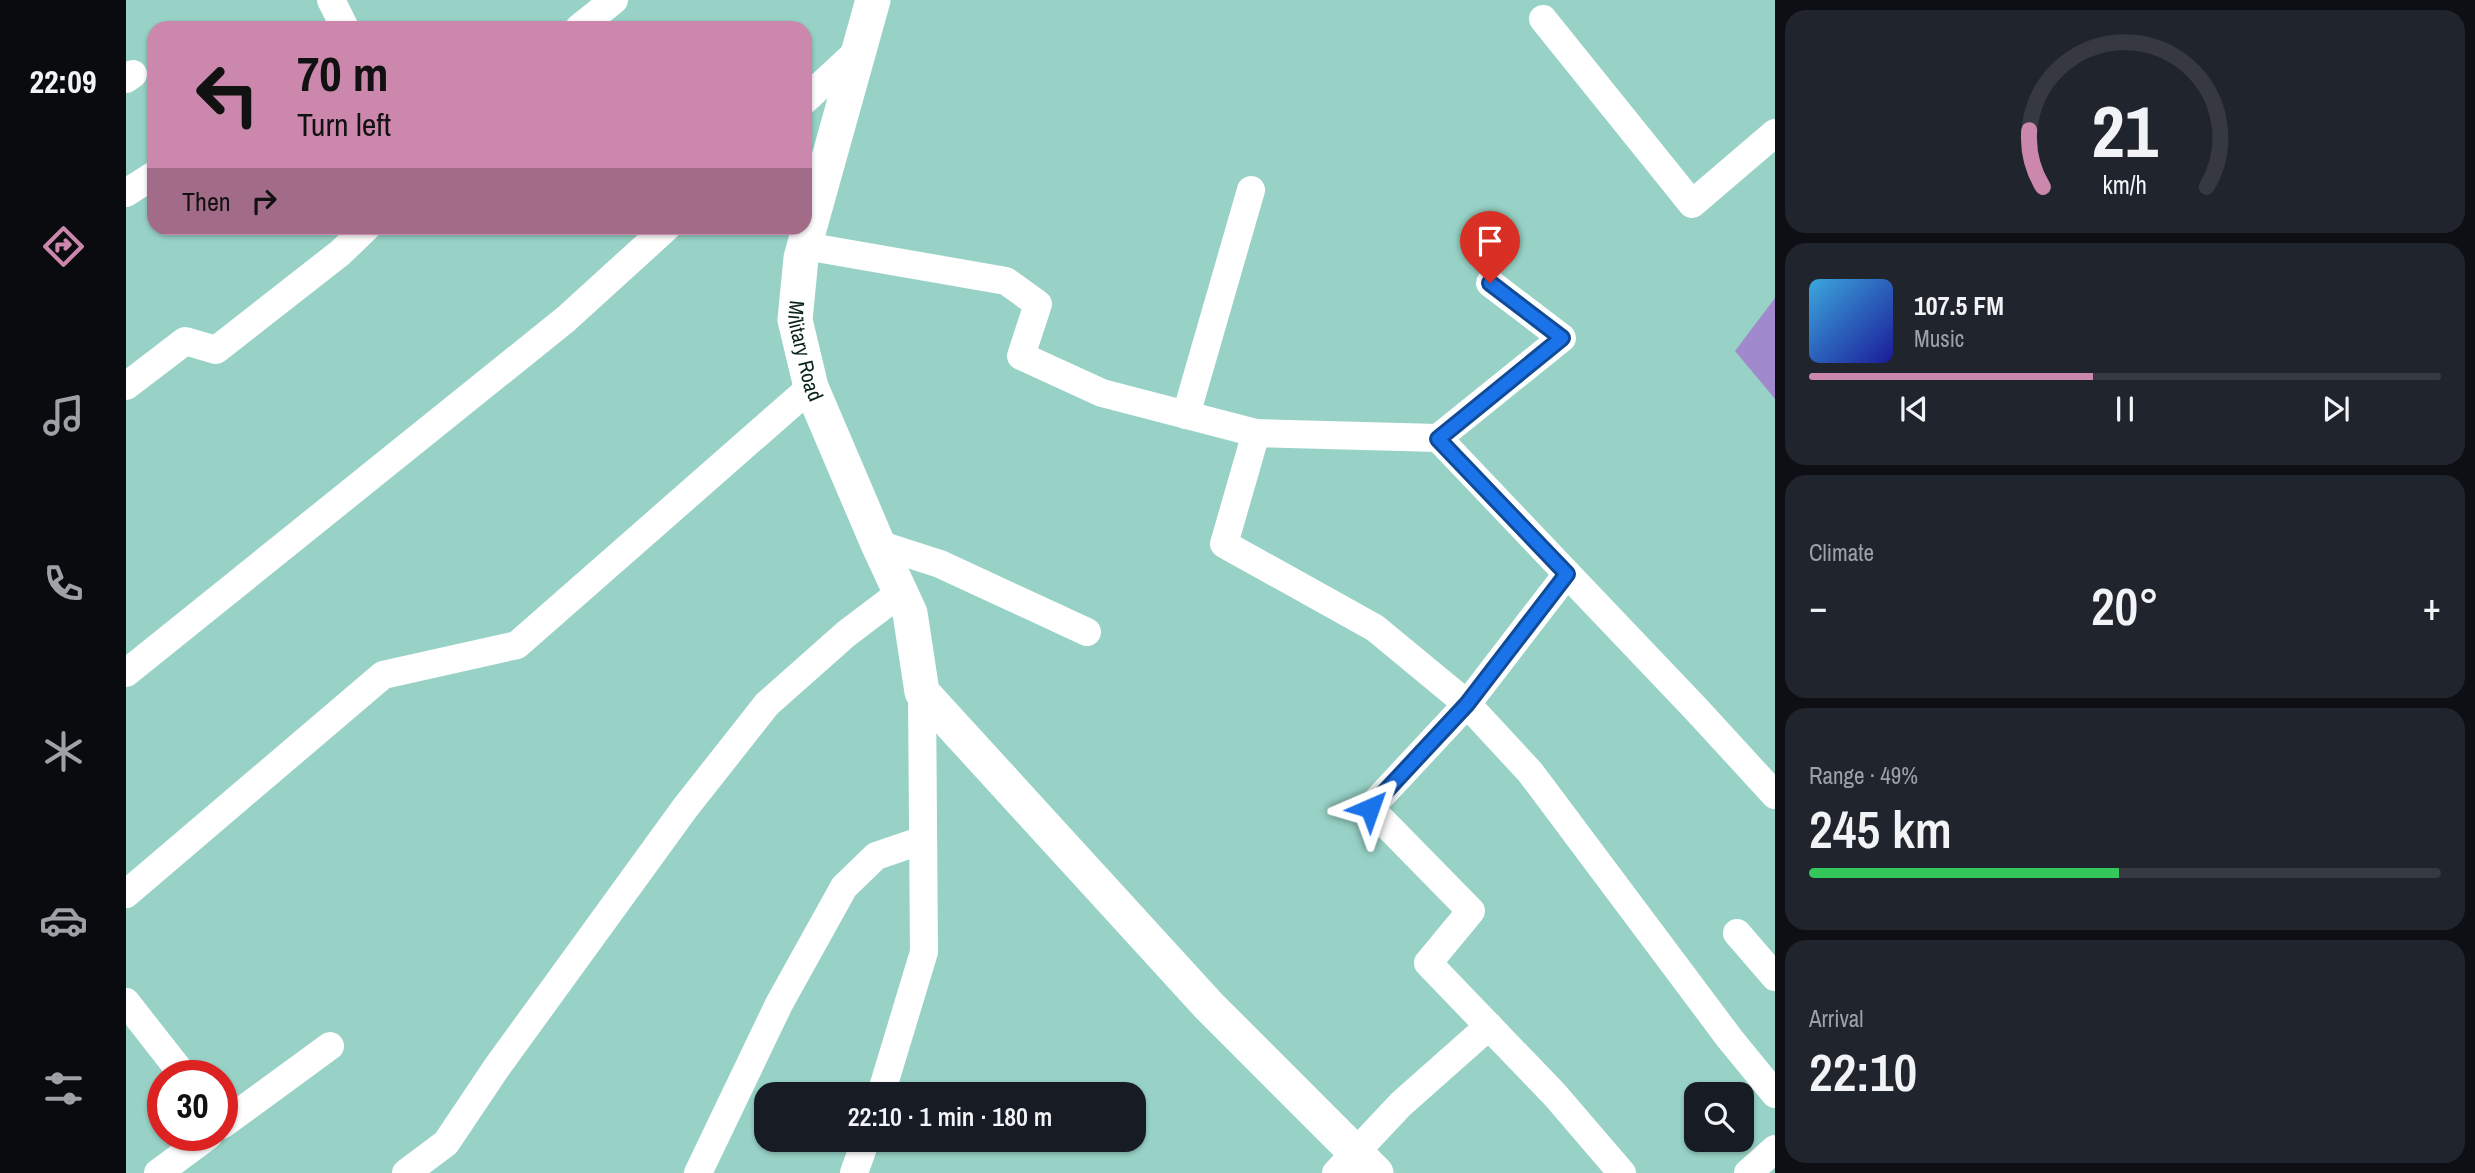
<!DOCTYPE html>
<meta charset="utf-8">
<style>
:root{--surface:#171b24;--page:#20242c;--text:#f1f3f6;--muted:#9ea1a6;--line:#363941;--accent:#cb88ac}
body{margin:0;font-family:"Archivo Narrow",sans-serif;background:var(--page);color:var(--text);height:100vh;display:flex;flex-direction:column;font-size:26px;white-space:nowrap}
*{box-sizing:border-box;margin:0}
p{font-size:23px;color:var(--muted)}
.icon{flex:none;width:38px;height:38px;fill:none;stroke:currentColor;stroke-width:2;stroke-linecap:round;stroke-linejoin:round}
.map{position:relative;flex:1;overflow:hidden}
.details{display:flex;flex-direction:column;gap:10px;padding:10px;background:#0d0f14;width:700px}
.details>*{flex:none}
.guide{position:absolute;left:21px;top:21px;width:665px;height:214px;border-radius:21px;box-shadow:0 2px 5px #0004;background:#cb88ac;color:#111;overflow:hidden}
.controls{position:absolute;left:1558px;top:1082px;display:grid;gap:14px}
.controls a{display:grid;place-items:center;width:70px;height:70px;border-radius:14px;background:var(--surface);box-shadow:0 2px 5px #0004;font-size:35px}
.speed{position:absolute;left:21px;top:1060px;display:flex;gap:14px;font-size:35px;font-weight:700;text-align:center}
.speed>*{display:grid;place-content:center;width:91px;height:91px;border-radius:50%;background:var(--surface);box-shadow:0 2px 5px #0004;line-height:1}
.speed .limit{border:10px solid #d22;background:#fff;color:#111}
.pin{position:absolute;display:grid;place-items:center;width:60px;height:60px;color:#fff;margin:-72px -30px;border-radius:50% 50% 50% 0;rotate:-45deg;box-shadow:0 0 7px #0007}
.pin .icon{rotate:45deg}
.me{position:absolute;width:77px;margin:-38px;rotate:43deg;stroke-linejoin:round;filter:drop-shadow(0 0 5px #0008)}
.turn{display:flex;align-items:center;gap:24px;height:147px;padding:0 35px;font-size:32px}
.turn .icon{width:91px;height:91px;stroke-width:2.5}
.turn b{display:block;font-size:49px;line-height:60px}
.then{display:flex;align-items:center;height:66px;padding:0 35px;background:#0003;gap:14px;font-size:26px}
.big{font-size:52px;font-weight:600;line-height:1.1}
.details .widget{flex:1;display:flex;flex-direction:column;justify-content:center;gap:10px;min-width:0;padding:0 24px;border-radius:21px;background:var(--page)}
.details .dial{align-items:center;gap:0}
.dial svg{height:182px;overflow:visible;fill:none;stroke:var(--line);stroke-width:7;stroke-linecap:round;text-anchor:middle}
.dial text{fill:var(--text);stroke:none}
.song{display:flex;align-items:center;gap:21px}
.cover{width:84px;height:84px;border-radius:10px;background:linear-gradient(135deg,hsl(200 70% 55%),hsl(240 70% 35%))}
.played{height:7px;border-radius:4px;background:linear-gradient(90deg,var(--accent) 45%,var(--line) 45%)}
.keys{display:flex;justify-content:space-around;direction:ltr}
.heat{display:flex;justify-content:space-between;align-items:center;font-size:38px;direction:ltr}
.charge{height:10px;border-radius:5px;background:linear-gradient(90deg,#34c759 49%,var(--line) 0)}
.trip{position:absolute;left:628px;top:1082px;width:392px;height:70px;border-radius:21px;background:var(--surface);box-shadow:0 2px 5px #0004;font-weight:600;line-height:70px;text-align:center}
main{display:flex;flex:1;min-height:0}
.tab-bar{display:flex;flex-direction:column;width:126px;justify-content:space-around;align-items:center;background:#090b0e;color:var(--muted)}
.tab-bar .icon{width:49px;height:49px}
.tab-bar .selected{color:var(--accent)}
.tab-bar b{font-size:32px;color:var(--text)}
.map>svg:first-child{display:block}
.green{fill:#a089cc}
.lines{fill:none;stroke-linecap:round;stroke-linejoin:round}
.minor{stroke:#fff;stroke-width:28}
.tertiary{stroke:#fff;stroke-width:35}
.route-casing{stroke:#114b97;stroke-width:18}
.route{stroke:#1a73e8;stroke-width:12}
.labels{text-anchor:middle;stroke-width:6;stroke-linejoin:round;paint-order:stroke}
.street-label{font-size:21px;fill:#0a221d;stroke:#d0ece5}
</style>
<main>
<nav class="tab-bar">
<b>22:09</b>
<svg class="icon selected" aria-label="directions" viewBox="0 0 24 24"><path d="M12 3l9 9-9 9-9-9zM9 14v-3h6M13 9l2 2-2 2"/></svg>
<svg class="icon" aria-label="music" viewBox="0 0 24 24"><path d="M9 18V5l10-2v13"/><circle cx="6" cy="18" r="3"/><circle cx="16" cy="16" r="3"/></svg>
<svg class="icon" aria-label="phone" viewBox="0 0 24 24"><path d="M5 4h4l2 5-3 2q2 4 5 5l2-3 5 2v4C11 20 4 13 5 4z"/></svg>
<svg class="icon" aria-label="climate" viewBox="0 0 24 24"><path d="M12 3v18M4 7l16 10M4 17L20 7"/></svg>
<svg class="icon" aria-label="car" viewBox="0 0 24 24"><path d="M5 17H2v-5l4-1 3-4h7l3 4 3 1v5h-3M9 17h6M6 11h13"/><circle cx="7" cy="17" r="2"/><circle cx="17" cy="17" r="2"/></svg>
<svg class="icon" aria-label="filters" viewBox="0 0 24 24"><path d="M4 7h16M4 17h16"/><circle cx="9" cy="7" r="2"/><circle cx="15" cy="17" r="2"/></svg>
</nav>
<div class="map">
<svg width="1649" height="1173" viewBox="0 0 1649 1173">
<rect width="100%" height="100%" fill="#98d2c6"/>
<path class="green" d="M1649,298v101l-40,-48z"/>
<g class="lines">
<g class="minor">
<path d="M205,0l14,28"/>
<path d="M1417,19l149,185 83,-71"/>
<path d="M453,28l35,-28"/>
<path d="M0,79l7,-5"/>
<path d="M679,100l54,-50"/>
<path d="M0,193l28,-18"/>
<path d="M679,246l201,35 32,23 -17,52 81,37 154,40 182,5 258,271 79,86"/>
<path d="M0,386l59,-45 31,9 124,-97 26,-25"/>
<path d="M1060,415l65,-225"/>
<path d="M1130,433l-32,111 151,84 92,76 63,68 200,267 45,55"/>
<path d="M1312,438l124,-100 -72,-55"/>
<path d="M752,544l62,20 147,68"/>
<path d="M1441,574l-100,130 -97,104 101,103 -43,52 127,132 67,78"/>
<path d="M0,673l440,-354 100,-91"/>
<path d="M0,894l257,-219 134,-30 294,-258"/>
<path d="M1611,933l38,44"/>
<path d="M0,1002l58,74"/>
<path d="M755,1094l43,-142 -2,-260"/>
<path d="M96,1125l108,-79"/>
<path d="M32,1173l50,-37"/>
<path d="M280,1173l40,-30 51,-76 188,-259 82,-104 79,-70 54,-41"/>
<path d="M572,1173l81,-169 65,-117 32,-31 47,-16"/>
<path d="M728,1173l12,-34"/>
<path d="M1210,1173l65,-69 88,-78"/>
<path d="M1622,1173l27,-24"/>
</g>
<path class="tertiary" id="s1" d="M747,0l-72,258 -6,62 16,67 67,157 32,69 12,79 287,314 167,167"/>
</g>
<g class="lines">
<g class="route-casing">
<path id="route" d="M1244,808l97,-104 100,-130 -129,-135 124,-101 -72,-55"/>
</g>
<use href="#route" class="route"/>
</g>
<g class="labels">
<g class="street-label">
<text dy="7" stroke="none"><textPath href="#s1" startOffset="362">Military Road</textPath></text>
</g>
</g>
</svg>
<div class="controls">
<a><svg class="icon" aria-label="search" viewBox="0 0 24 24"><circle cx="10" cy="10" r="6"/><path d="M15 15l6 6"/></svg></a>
</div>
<div class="speed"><div class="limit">30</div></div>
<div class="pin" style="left:1364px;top:283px;background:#d93025"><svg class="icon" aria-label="arrive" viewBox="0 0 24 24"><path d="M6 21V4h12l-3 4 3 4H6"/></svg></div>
<svg class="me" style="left:1244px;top:808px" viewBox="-20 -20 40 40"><path d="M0-17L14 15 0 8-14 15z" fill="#1a73e8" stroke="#fff" stroke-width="4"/></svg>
<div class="trip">22:10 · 1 min · 180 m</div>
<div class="guide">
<div class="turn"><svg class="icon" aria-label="left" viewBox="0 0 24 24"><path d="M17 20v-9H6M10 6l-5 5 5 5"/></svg><div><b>70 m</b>Turn left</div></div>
<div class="then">Then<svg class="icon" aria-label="right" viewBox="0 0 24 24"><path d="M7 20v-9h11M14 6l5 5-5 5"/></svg></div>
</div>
</div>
<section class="details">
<div class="widget dial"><svg viewBox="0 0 100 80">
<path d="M14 69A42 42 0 1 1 86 69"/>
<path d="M14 69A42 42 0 0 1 8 44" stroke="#cb88ac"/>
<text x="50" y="56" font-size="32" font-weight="700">21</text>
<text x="50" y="72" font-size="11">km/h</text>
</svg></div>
<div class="widget">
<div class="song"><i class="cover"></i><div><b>107.5 FM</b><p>Music</p></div></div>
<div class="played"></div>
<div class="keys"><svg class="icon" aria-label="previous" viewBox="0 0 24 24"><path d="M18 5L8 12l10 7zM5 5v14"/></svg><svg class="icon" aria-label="pause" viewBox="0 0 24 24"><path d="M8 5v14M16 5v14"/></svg><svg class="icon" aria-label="next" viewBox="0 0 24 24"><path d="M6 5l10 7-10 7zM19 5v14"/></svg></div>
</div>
<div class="widget"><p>Climate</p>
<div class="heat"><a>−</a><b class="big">20°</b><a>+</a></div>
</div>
<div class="widget"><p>Range · 49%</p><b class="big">245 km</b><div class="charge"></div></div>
<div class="widget"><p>Arrival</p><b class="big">22:10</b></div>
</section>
</main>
